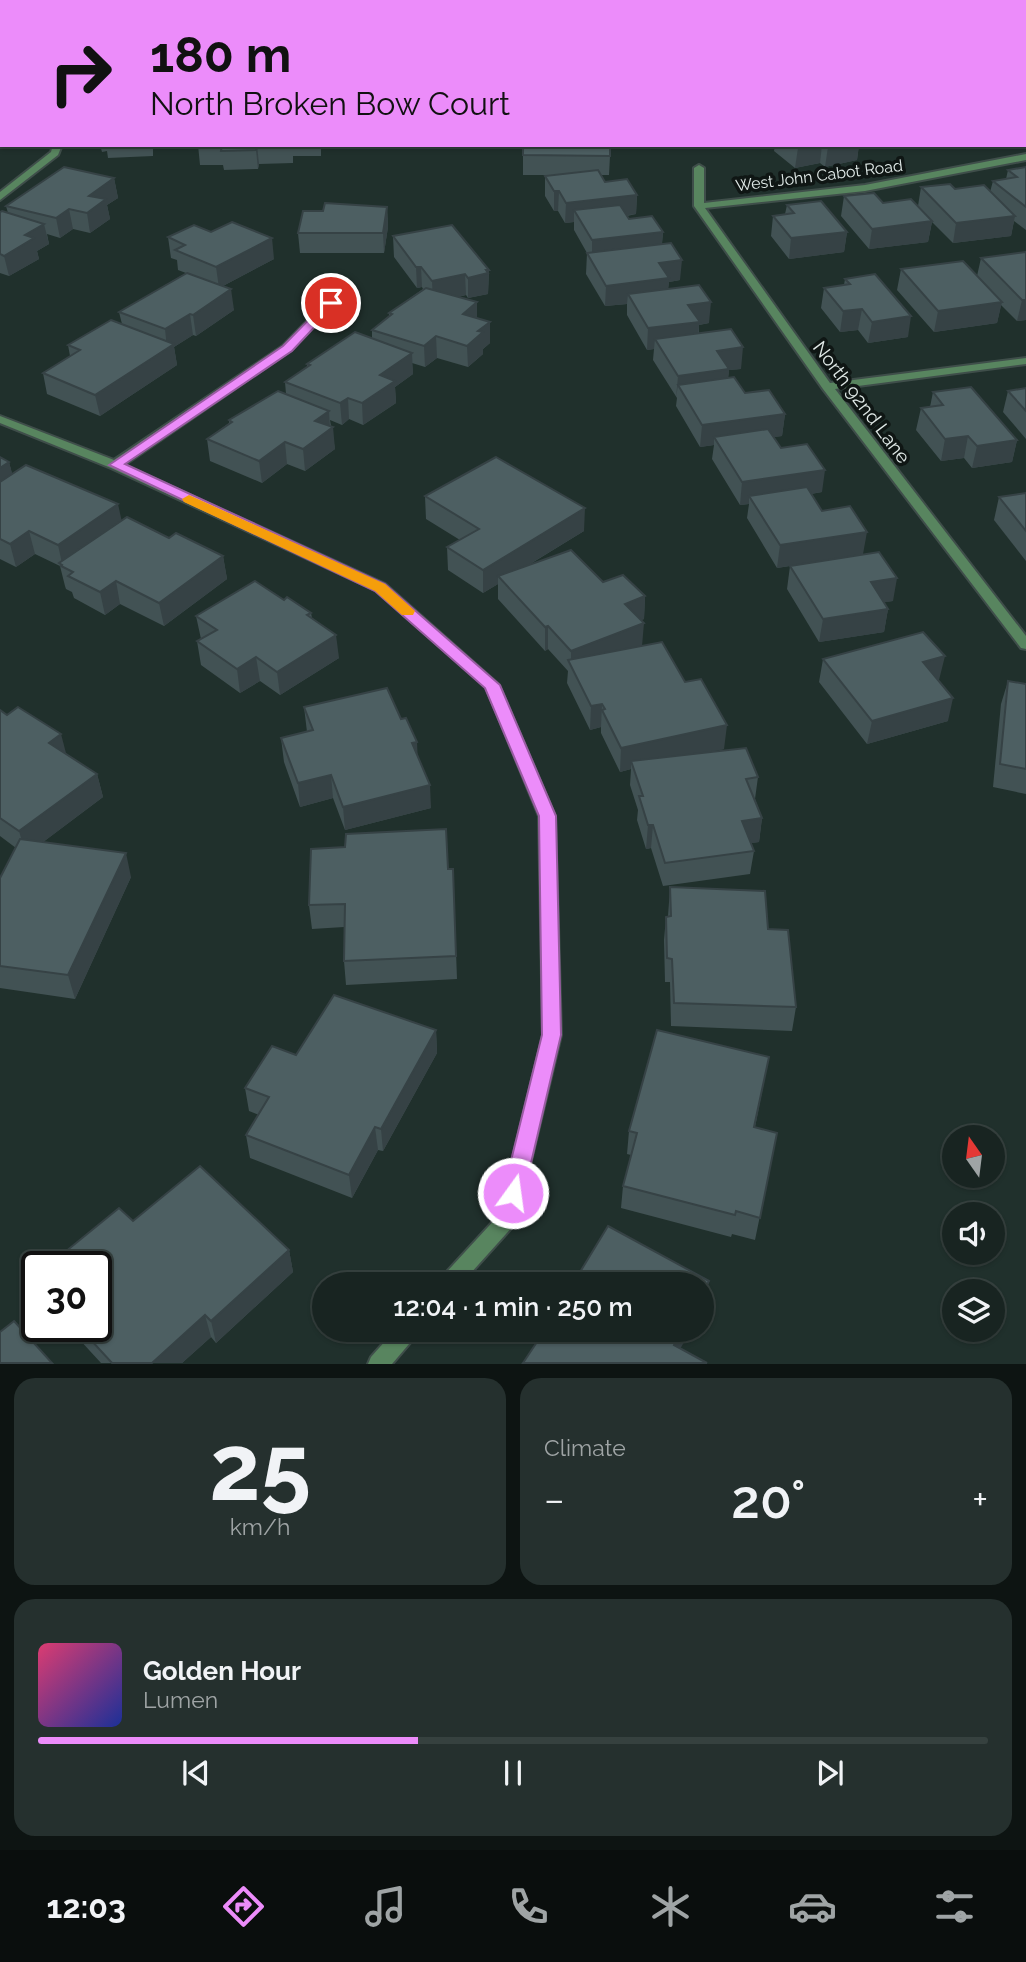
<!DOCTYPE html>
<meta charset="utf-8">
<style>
:root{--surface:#182421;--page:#25302e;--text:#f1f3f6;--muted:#9fa4a5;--line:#36413f;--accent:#ec8cfa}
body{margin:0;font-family:Raleway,sans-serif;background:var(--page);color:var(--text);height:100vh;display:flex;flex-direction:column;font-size:26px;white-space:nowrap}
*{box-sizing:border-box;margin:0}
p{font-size:23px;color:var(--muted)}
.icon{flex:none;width:38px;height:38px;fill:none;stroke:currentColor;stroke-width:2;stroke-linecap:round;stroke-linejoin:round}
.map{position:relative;height:1364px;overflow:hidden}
.details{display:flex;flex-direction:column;gap:14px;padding:14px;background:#0d1412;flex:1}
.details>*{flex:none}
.guide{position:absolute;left:0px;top:0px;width:1027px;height:147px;box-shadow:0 2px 5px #0004,0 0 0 2px var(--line);background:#ec8cfa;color:#111;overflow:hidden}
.needle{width:46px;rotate:346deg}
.buttons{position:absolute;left:942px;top:1125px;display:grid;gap:14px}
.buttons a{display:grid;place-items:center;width:63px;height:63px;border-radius:50%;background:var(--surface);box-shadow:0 2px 5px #0004,0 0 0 2px var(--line);font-size:35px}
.speed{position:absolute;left:21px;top:1251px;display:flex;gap:14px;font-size:35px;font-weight:700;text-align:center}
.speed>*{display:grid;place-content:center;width:91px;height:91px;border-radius:50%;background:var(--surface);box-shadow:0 2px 5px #0004,0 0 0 2px var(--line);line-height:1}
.speed .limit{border:4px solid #111;border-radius:10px;background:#fff;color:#111}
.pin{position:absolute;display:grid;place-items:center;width:60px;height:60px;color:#fff;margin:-30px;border:4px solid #fff;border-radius:50%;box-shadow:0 2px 7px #0007}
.me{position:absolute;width:77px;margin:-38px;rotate:14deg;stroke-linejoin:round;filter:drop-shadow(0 0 5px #0008)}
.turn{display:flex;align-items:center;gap:24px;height:147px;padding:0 35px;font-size:32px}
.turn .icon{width:91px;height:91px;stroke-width:2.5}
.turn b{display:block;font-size:49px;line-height:60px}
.big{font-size:52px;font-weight:600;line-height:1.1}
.details .card{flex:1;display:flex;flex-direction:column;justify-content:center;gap:10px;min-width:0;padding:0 24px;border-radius:21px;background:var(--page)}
.details .dial{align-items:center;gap:0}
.dial b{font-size:91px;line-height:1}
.song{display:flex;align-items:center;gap:21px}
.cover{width:84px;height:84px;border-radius:10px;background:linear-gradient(135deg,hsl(340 70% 55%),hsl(230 70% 35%))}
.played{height:7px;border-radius:4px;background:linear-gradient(90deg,var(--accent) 40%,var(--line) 40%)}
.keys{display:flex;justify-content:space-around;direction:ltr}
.heat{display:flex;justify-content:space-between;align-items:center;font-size:38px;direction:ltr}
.details .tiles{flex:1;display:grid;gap:14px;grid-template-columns:1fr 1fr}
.card:last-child{grid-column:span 2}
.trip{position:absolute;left:312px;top:1272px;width:402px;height:70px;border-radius:35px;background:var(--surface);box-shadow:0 2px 5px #0004,0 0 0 2px var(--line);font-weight:600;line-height:70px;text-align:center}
.menu{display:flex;height:112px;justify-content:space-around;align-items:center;background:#0a0e0d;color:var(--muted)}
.menu .icon{width:49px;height:49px}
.menu .current{color:var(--accent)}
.menu b{font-size:32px;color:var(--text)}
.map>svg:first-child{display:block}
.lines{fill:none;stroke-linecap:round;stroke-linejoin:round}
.street-casing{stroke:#3f4e4a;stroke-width:4}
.street{fill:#58855f;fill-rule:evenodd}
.wall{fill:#425254}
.shaded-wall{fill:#364245}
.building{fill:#4d5f62;stroke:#364245;stroke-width:2}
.route{fill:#ec8cfa;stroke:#995ba2;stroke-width:2}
.slow{fill:#f59e0b}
.labels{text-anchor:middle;stroke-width:7;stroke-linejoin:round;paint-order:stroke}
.far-street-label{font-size:16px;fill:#e1eae8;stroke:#0f1614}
.street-label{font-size:19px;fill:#e1eae8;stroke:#0f1614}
</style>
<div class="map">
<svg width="1026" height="1364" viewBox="0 0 1026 1364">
<rect width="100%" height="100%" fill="#20302c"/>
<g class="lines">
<g class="street-casing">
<g id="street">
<path d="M88,0h8l-9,2z"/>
<path d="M53,145h9l-4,10 -58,45v-8l51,-40z"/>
<path d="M1026,154v6l-161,31 -160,17 125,175 196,-25v6l-191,25 191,247v13l-5,-1 -198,-259 -129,-183v-38l5,-3 5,3v35l161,-18z"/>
<path d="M331,300l5,3 -1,2 -44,45 -167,115 261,119 114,101 56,131 6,219 -44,184 -3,6 -53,59h-22l3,-7 57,-62 44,-180 -4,-219 -53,-129 -111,-97 -264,-122 -111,-45v-7l114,44 169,-114 44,-45z"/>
<path d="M395,1330h23l-3,7 -23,27h-24l3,-7z"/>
</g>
</g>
<use href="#street" class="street"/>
</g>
<g class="wall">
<path d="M0,0l2,2v133h-2z"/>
<path d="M118,0h80l-1,2h-79z"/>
<path d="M240,0h58l-5,2h-49z"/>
<path d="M100,145h93v2l-40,2v7l-45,2 -1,-7 -5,1z"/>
<path d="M198,145h123v11h-28v7l-34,1 -1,5 -34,1 -1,-5h-23z"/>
<path d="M523,145l87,11 -1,19h-8l4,7 32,13 -1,19 -9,2 2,3 34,13 -1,12 18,36 -11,2 -1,7 41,34 -10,2v8l42,36 -12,1 -1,8 17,15 40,21 -3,22 -8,1 7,11 41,44 -11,2 11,17 41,43 30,47 -9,1 4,7 -4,23 -65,10 -32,-53 3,-23 -13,2 -30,-50 2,-14 -9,1 -28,-46 2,-14 -14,2 -24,-41 1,-8 -24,-38 1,-11 -7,1 -20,-35v-11l-22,2 -19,-32 1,-21 -13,-23v-8l-9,1 -7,-12h-4l-9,-15v-20l8,-1h-30z"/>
<path d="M775,145h84l-2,15 -32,7 -5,-4 -25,5 -21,-17z"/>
<path d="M1026,167v63l-12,-9 -3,15 -58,7 -21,-21 -4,20 -59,7 -28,-33 3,-20 39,7 35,3 3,-19 69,5 3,-11 13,-2 2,-9z"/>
<path d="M114,178l4,20 -11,7 3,14 -20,14 -17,-4 -13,9 -13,-4 2,10 -12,7 2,8 -30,17 -9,-3v-61l8,1 -2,-7z"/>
<path d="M787,205l60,27 -3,20 -55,7 -18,-23 2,-20 12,-2z"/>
<path d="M387,207l1,20 -4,26h-84l-2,-20 25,-22z"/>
<path d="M393,236l96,34 -1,24 -20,4 -2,-3 -8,2 19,5v16l13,25 -7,6v5l-15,13 -31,-9 -12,9 -13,-4 1,11 -18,13 1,16 -33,22 -14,-6 -7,6 -12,-5 5,29 -30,22 -18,-7 -25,19 -52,-22 -3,-22 22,-16v-3l57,-26 -1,-12 22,-15v-3l65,-26v-8l17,-14v-3l34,-24 -1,-2 -5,1 -23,-31z"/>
<path d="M168,237l106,22 -51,27 11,24 -38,26 -3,-1 -19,12 3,18 -77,51 -53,-22 -4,-21 27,-17 -2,-11 54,-21 -3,-12 67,-39 -8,-3 -1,-10 -6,-2z"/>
<path d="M1026,252v68l-9,1 -16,-16 -4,18 -63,9 -37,-42 4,-21 76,7 4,-18z"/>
<path d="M845,279l63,58 -40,6 -10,-13 -18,2 -19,-24 3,-20 20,-3z"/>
<path d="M1026,388v51l-23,-27 5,-21z"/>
<path d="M933,392l84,48 -5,22 -40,6 -8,-10 -23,3 -25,-31 5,-22 9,-1z"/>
<path d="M0,457l9,5 3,12 110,47 101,35 4,23 -63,47 -44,-22 -15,11 -31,-17 -2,-6 -6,-3 -1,-3 -5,-20 -25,-12 -19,13 -16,-8z"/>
<path d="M1026,493v68l-32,-41 5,-23z"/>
<path d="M425,496l159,35 -57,35 76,16 42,14 -1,23 -3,1 1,25 43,37 39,67 -22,4 56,24 -3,22 7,19 -3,24 -8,1 3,8 -4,23 -87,12 -12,-38 -5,1 -9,-29 1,-10 -8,-25 1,-16 -11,3 -19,-39v-6l-11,3 -23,-47 1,-12 -20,-22 -3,2 -47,-52v-15l-15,9 -35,-23 -1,-23 13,-7 -34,-21z"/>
<path d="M284,600l27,13 1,5 27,40 -59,37 -20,-14 -20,12 -39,-28 -4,-24 4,-2 -5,-23z"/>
<path d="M823,659l116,21h-1l10,41 -81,23 -48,-62z"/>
<path d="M1008,681l18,3v110l-33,-7 8,-83z"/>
<path d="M304,707l97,12 16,23v14l14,52 -86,22 -12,-32 -33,9 -16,-45 -3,-24 26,-6z"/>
<path d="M0,710l97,64 6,23 -60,45 88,35 -56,122 -75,-11v-110l16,-30 -16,-12z"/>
<path d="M448,869h5l4,110 -111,6 -2,-24v-34l-32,2 -3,-24z"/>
<path d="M670,887l98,42 28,78 -4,24 -121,-5 -1,-44h-5l-1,-42 2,-23h2z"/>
<path d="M436,1030l1,23 -54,98 -5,-1 -26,48 -102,-40 -4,-23 13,-20 -10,-4 -4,-23 51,-33z"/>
<path d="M769,1057l-14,70 22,6 -22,107 -23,-6 -1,3 -110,-29 2,-22 8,-31 -4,-1 2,-23z"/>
<path d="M133,1221l156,29 4,22 -77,71 -5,-6 -29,26h-81l-34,-37h29v-59h-26l-5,-15z"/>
</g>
<g class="shaded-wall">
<path d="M29,0h13v2h-14z"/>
<path d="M267,0h31l-5,2h-26z"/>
<path d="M257,145l2,19 -1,5 -2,-19z"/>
<path d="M814,145h8l-2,18 -25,5 3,-20z"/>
<path d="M839,145h20l-2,15 -32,7 3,-20z"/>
<path d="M913,145h17l-18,4z"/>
<path d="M114,178l4,20 -11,7 3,14 -20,14 -3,-20 2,-17z"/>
<path d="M554,191h5l-1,20h-4z"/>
<path d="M637,195l-1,19 -55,7 -7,-11v12l-9,1 1,-20z"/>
<path d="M387,207l1,20 -4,26 -1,-20z"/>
<path d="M69,209l4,20 -13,9 -4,-20z"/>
<path d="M1015,216l-4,20 -58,7 3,-20z"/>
<path d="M932,221l-4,21 -59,7 3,-20z"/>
<path d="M44,224l5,20 -12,7 2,8 -30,17 -5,-20 21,-21z"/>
<path d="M663,232l-2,20 -69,9v-21z"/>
<path d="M847,232l-3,20 -55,7 2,-21z"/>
<path d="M272,238l2,21 -55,29 -3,-21z"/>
<path d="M682,260l-2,20 -11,2 -2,17 -39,-5 -1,10 -22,2 1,-20 53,-23z"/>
<path d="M416,267h5l1,20 -5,1z"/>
<path d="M486,270h3l-1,24 -20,4v-20z"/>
<path d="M465,274l1,21 -33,7 -1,-21z"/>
<path d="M231,289l3,21 -38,26 -3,-21z"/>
<path d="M1022,300h4v20l-9,1z"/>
<path d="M477,302v21l-14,-9z"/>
<path d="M711,302l-2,21 -10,2 -1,18 -43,-4 -1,10 -7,1 1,-22 40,-23z"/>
<path d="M1002,302l-5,21 -63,9 4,-21z"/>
<path d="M862,309l-4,21 -18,2 3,-21z"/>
<path d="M190,314l3,21 -19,12 3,18 -77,51 -5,-21 72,-47 -2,-19z"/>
<path d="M911,316l-3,21 -40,6 4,-21z"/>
<path d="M490,322v21l-7,6v5l-15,13 -1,-21 11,-15z"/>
<path d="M436,336l1,22 -12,9 -1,-21z"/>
<path d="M743,347l-2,22 -12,1 -2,21 -49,-6 -2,13 2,-22 39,-25z"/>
<path d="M412,353l1,21 -18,13 1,16 -33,22 -1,-22 18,-28z"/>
<path d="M348,398l1,21 -7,6 -2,-22z"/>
<path d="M329,411l1,18 3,-2 2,22 -30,22 -2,-22 12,-28z"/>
<path d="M785,414l-3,22 -63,9 -5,-8v8l-14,2 2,-22z"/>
<path d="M968,436l-4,22 -23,3 4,-22z"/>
<path d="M1017,440l-5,22 -40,6 5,-22z"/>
<path d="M285,442l2,22 -25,19 -3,-22z"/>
<path d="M9,462l6,22 -15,10v-26z"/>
<path d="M825,470l-3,22 -68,11 -5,-7v8l-9,1 2,-23z"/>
<path d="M118,504l5,23 -60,41 -5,-23z"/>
<path d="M585,508l-1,23 -82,50 -4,-5v8l-15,9v-23z"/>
<path d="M29,531l6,23 -19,13 -6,-23z"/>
<path d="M867,532l-4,22 -86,14 3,-23z"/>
<path d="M223,556l4,23 -63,47 -5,-23z"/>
<path d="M897,578l-4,23 -26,4 4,-23z"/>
<path d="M116,581l4,23 -15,11 -5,-23z"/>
<path d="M645,596l-1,23 -20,8 1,-23z"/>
<path d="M888,609l-4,23 -65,10 4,-23z"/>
<path d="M644,623l-2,23 -71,19v-14z"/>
<path d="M548,626v23l-3,2v-24z"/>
<path d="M336,635l3,23 -59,37 -3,-23z"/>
<path d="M945,656l-6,24 -21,6 5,-24z"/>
<path d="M256,657l4,24 -20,12 -3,-24z"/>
<path d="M953,698l-5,23 -81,23 5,-23z"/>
<path d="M602,704l-1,23 -11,3 1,-24z"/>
<path d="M727,725l-3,24 -90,20 -3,-8v8l-11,3 1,-24z"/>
<path d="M61,734l6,23 -18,-14z"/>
<path d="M417,742l1,23 -6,-22z"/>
<path d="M97,774l6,23 -77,58 -7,-24z"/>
<path d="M331,775l2,23 -33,9 -2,-24z"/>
<path d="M430,785l1,23 -86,22 -2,-23z"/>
<path d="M762,818l-3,24 -20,3 3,-24z"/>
<path d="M648,825h5l-2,23 -5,1z"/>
<path d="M126,853l5,24 -56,122 -7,-24z"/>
<path d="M436,1030l1,23 -54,98 -2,-22z"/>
<path d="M375,1127l3,23 -26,48 -3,-23z"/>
<path d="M289,1250l4,22 -77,71 -5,-22z"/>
<path d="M709,1281l-4,22 -3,7v-16z"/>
<path d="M205,1315l6,22 -29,26h-30z"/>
<path d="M682,1330h9l-19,33 2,-18z"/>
</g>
<g class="building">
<path d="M0,0h29l-1,2h-26v8h-2z"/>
<path d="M970,0h40l2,2h-61z"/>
<rect x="0" y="15" width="2" height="26"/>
<rect x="0" y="47" width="2" height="27"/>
<path d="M0,85h2v29l-2,2z"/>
<path d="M222,145h35l-1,5 -35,1z"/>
<path d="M523,145h87v11l-87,-1z"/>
<path d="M794,145h20l-16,3z"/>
<path d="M64,167l50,11 -25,18 17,3 -19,14 -18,-4 -13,9 -50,-12z"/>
<path d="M1026,167v40l-33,-26 24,-4 -9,-7z"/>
<path d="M598,170l7,12 22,-3 10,16 -71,8 -7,-12h-5l-9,-15z"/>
<path d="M950,184l5,5 29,-4 31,31 -59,7 -35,-36z"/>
<path d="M874,193l9,10 28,-4 21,22 -60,8 -28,-33z"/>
<path d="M821,201l26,31 -56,6 -18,-22 21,-3 -7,-8z"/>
<path d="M325,203l62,4 -4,26h-85l5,-22h20z"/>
<path d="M620,205l9,14 23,-3 11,16 -71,8 -18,-30z"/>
<path d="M2,211l42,13 -19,11 9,3 -30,18 -4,-2v-42z"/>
<path d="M232,222l40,16 -56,29 -41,-17 10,-5 -17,-8 26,-12 17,7z"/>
<path d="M452,225l37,45h-3l2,3 -20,5 -3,-4 -33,7 -11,-14h-5l-23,-31z"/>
<path d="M671,243l11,17 -23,3 10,15 -63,8 -19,-33z"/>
<path d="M1026,252v48h-4l-41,-42z"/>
<path d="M963,261l39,41 -64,9 -37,-42z"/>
<path d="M187,273l44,16 -38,26 -3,-1 -25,15 -46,-17z"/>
<path d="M875,274l36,42 -39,6 -10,-13 -19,2 -19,-23 26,-4 -5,-5z"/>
<path d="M699,285l12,17 -23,3 12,17 -52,6 -20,-34z"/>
<path d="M426,288l51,14 -14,12 27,8 -12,9 5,1 -16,14 -31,-10 -12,10 -52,-16 20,-16 -3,-1z"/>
<path d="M111,320l63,24 -79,51 -52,-22 37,-23 -12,-5z"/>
<path d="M731,329l12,18 -26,4 12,18 -51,7 -23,-37z"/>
<path d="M355,332l57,21 -32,22 15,6 -33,22 -14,-5 -8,5 -55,-21 25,-17 -3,-1z"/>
<path d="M734,377l11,16 24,-3 16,24 -83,11 -24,-40z"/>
<path d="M971,387l46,53 -40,6 -9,-10 -23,3 -24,-31 22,-3 -10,-13z"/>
<path d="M1026,388v23l-18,-20z"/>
<path d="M278,391l51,20 -14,10 18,6 -30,22 -18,-7 -26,19 -52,-22 25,-17 -3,-2z"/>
<path d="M768,429l13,19 26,-4 18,26 -83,12 -28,-45z"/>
<path d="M0,457l9,5 -9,6z"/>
<path d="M496,457l89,51 -102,62 -36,-23 32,-18 -54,-33z"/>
<path d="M26,465l92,39 -60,41 -29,-14 -19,13 -10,-5v-57z"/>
<path d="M807,487l15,24 28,-5 17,26 -87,13 -31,-49z"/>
<path d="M1026,493v38l-27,-34z"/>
<path d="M127,517l42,21 7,-5 47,23 -64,47 -43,-22 -16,11 -32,-16 5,-4 -12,-6 1,-1 -3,-2z"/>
<path d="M571,550l32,32 20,-7 22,21 -20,8 19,19 -73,28 -23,-25 -3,1 -47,-51z"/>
<path d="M879,552l18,26 -26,4 17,27 -65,10 -33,-53z"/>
<path d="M255,581l29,19 3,-3 24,16 -4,2 29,20 -59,37 -21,-15 -19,12 -40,-28 20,-11 -21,-14z"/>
<path d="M923,632l22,24 -22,6 30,36 -81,23 -49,-62z"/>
<path d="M662,642l23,40 16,-3 26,46 -106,23 -19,-38 3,-1 -3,-5 -11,2 -23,-46z"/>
<path d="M1008,681l18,3v85l-26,-5z"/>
<path d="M387,688l14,31 5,-1 11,24 -5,1 18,42 -87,22 -12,-32 -33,8 -17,-45 32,-8 -9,-23z"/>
<path d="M18,707l43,27 -12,9 48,31 -78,57 -19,-13v-108l7,5z"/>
<path d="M746,748l12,29 -12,2 16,39 -20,3 12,30 -89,12 -12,-38h-5l-9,-29h4l-12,-35z"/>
<path d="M446,829l2,40h5l3,87 -112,5 1,-57 -36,1 2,-56 34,-2 1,-13z"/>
<path d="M20,839l106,14 -58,122 -68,-9v-88z"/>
<path d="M670,887l95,4 3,38 20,1 8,77 -122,-4 -2,-44 -5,-1 -1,-41 5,-1z"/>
<path d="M334,995l102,35 -55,99 -6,-2 -26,48 -103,-40 23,-38 -24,-9 27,-42 24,9z"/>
<path d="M657,1030l112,27 -15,70 23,6 -17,85 -24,-7 -1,4 -112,-29 14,-53 -8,-2z"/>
<path d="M200,1166l89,84 -78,71 -6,-6 -53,48h-40l-34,-37h18v-59h-18l-13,-15 54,-44 14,13z"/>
<path d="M608,1226l101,55 -7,13v-10h-138l7,-11 6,4z"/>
<path d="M14,1321l38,42h-52v-31z"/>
<path d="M545,1330h137l-8,15 33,18h-184z"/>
</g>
<path class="route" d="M327,301l10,2 -45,48 -167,113 260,120 115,101 56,131 5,219 -37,158 -3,7 -8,3 -7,-3 -3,-7 39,-158 -3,-219 -54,-128 -110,-97 -266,-126 174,-119z"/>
<path class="slow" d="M189,495l196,89 30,27 -2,4h-11l-27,-24 -191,-89 -2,-3z"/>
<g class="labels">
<g class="far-street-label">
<text transform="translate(819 175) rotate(-7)" y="6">West John Cabot Road</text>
</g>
<g class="street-label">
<text transform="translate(862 402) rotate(53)" y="7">North 92nd Lane</text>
</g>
</g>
</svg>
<div class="buttons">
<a><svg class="needle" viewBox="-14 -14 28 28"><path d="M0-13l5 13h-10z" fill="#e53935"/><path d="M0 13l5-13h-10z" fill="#9fa4a5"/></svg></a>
<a><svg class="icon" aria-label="sound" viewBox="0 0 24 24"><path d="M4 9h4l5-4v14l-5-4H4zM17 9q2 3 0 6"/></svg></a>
<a><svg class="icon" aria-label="layers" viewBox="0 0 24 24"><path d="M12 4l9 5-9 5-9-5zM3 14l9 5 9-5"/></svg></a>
</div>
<div class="speed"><div class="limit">30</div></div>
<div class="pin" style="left:331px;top:303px;background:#d93025"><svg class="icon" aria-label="arrive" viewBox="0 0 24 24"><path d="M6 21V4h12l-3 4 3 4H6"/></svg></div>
<svg class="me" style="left:513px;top:1193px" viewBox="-20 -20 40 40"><circle r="17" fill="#ec8cfa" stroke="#fff" stroke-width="3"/><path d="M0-11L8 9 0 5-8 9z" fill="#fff"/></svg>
<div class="trip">12:04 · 1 min · 250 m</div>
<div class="guide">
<div class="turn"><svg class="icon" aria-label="right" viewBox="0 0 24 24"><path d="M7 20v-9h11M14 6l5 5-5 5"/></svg><div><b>180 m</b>North Broken Bow Court</div></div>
</div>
</div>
<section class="details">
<div class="tiles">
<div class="card dial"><b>25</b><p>km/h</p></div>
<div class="card"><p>Climate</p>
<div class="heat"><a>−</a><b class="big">20°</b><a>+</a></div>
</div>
<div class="card">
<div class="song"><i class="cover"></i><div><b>Golden Hour</b><p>Lumen</p></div></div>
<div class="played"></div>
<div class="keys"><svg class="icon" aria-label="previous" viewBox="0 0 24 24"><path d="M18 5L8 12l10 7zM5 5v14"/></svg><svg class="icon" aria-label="pause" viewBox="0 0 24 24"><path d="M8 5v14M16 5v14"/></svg><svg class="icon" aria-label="next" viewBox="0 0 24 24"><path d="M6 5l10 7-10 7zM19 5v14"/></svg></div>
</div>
</div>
</section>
<nav class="menu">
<b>12:03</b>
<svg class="icon current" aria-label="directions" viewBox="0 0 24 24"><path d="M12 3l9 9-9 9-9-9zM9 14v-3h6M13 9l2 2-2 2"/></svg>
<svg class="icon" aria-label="music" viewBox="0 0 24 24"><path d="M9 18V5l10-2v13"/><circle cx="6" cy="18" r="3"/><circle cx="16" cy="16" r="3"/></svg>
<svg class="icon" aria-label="phone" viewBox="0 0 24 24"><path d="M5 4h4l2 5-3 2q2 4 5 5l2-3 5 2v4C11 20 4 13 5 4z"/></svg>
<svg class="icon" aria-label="climate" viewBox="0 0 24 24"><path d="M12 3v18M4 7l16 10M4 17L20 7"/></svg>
<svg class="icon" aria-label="car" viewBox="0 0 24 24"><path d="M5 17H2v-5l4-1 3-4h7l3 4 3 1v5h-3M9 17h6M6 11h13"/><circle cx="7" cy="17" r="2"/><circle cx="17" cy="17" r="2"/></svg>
<svg class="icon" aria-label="filters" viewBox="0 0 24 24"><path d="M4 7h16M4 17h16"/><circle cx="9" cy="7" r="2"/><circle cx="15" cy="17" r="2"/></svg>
</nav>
